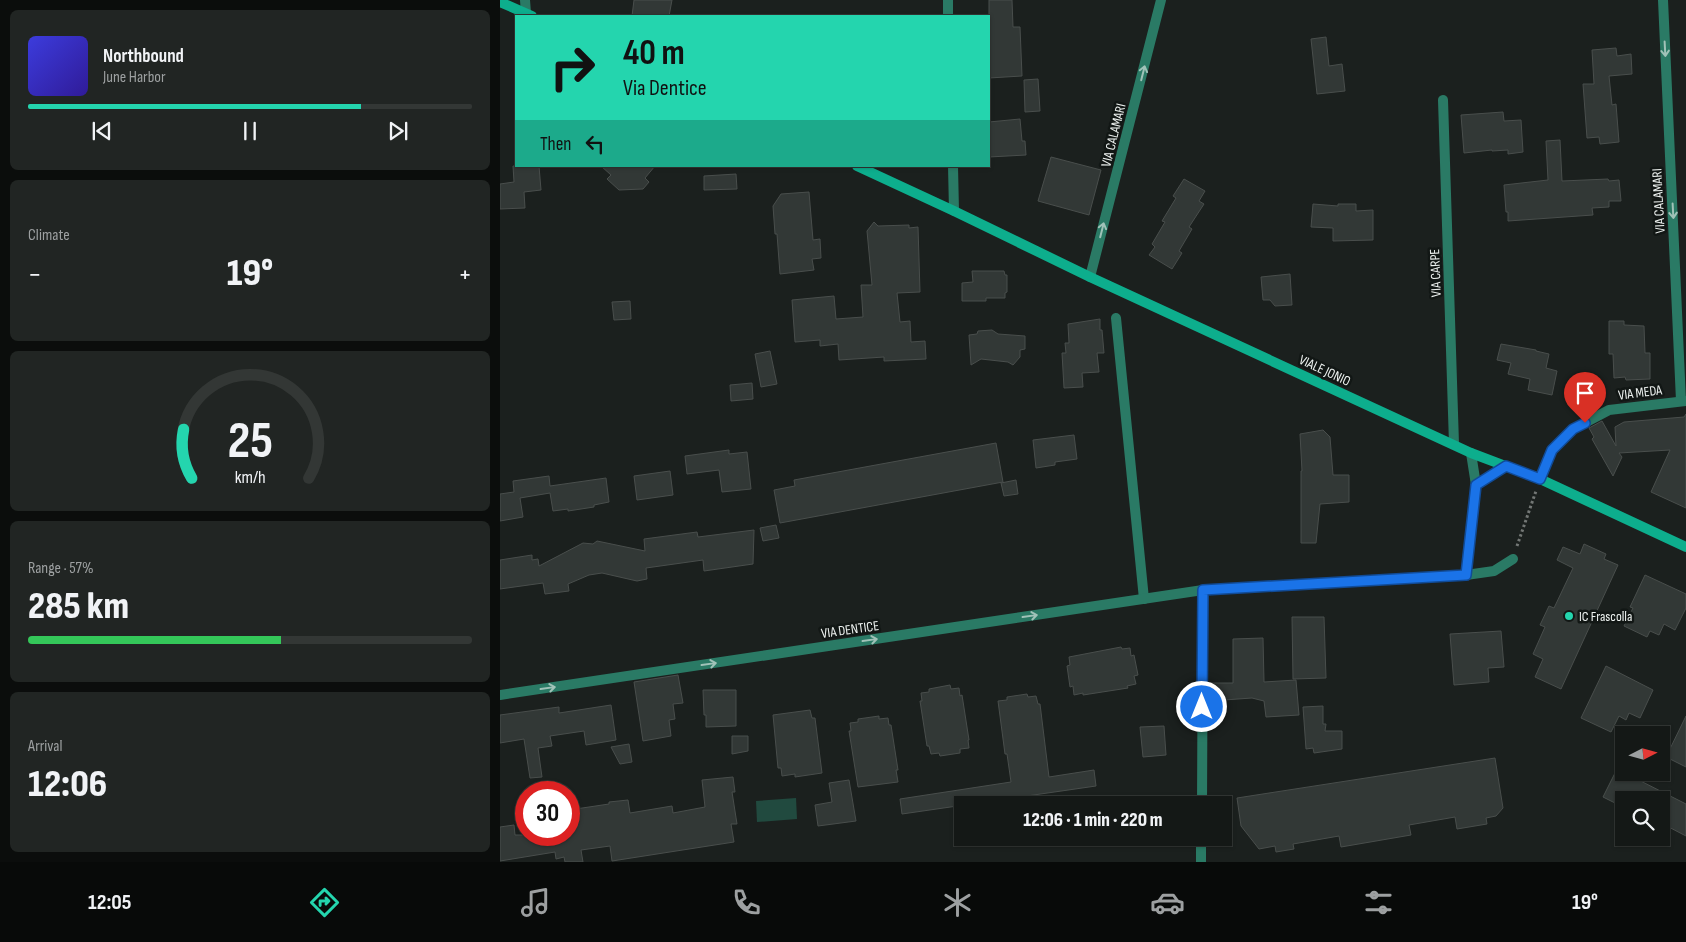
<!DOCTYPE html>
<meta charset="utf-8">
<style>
:root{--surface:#141816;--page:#212523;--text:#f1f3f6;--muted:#9da0a1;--line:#333735;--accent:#24d5ae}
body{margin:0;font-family:"Sofia Sans Condensed",sans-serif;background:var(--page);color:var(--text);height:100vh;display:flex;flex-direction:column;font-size:19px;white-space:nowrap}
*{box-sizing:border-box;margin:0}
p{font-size:16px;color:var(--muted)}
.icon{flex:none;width:28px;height:28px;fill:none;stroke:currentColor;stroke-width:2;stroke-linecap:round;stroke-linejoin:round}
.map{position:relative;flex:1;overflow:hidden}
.side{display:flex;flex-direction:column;gap:10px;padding:10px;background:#0b0d0c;width:500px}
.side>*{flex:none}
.hud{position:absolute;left:15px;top:15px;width:475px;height:152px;border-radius:0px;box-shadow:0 1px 4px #0004,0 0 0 1px var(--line);background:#24d5ae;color:#111;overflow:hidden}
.needle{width:32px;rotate:84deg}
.fabs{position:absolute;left:1115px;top:726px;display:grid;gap:10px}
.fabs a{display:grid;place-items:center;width:55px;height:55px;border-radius:0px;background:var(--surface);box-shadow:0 1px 4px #0004,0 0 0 1px var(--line);font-size:25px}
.speed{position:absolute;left:15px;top:781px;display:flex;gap:10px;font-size:25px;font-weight:700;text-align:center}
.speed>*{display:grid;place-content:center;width:65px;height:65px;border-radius:50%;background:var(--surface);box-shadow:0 1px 4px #0004,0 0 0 1px var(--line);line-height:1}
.speed .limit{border:8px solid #d22;background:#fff;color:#111}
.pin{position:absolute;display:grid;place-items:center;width:42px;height:42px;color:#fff;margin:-51px -21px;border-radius:50% 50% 50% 0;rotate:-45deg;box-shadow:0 0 5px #0007}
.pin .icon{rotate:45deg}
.me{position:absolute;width:55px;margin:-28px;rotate:0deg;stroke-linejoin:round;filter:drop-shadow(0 0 4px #0008)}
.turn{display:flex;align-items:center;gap:18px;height:105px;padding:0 25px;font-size:22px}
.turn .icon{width:65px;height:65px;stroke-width:2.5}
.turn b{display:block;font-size:35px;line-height:42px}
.then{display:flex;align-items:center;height:48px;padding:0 25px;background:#0003;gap:10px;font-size:19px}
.big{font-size:38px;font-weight:800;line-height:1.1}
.side .card{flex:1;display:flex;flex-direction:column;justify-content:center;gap:8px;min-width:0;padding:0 18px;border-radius:8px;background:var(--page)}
.side .dial{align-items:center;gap:0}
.dial svg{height:130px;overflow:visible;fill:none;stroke:var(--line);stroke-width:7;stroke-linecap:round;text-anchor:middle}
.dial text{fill:var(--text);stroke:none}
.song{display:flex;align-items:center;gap:15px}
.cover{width:60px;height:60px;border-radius:8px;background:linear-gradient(135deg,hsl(240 70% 55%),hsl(250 70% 35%))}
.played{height:5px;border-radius:2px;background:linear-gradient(90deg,var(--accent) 75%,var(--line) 75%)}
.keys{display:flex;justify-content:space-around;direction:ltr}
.heat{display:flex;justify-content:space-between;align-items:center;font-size:28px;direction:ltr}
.charge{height:8px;border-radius:4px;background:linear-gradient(90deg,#34c759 57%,var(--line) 0)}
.trip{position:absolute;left:454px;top:796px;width:278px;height:50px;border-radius:0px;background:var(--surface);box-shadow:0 1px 4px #0004,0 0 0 1px var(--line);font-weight:800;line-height:50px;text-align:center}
.tabs{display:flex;height:80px;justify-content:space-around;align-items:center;background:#080a09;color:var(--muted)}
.tabs .icon{width:35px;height:35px}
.tabs .active{color:var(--accent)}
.tabs b{font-size:22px;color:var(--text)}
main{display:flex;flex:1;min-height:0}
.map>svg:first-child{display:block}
.water{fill:#214a3f}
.building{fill:#323836;stroke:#494e4c}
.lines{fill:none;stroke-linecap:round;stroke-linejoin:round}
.path{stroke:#737775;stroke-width:3;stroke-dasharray:2.5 2.5;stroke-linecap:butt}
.street{stroke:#2a7a65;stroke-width:10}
.secondary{stroke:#0dae8d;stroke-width:10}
.oneway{stroke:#a0c2b8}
.route-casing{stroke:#114b97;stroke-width:12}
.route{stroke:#1a73e8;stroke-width:9}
.poi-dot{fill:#24d5ae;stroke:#121715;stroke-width:2}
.labels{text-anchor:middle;stroke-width:5;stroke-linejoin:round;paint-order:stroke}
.street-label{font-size:14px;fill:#eef2f0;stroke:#121715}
.poi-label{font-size:14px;fill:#eef2f0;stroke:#121715;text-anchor:start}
</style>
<main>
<section class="side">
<div class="card">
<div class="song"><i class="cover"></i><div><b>Northbound</b><p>June Harbor</p></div></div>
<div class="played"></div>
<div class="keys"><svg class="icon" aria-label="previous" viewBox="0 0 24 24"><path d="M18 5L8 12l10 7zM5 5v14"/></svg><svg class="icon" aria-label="pause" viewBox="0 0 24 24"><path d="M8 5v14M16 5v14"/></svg><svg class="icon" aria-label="next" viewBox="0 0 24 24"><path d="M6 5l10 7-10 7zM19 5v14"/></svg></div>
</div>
<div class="card"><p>Climate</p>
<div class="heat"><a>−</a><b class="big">19°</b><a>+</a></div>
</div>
<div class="card dial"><svg viewBox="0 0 100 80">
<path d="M14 69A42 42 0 1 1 86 69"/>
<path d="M14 69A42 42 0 0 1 9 39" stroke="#24d5ae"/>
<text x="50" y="56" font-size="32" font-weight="700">25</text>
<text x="50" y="72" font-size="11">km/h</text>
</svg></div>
<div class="card"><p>Range · 57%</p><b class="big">285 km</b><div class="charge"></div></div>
<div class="card"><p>Arrival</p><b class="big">12:06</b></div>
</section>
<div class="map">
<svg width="1186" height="862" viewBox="0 0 1186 862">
<rect width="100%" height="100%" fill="#1b201e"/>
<path class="water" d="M296,798l1,21 -40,3 -1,-21z"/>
<g class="building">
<path d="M134,0h38l-3,16h-37z"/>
<path d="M489,0h23l1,27h7l2,49 -33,2z"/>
<path d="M826,37l3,29 13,-2 3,27 -28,3 -6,-55z"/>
<path d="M1116,48l1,8 14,-2 1,20 -23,2 3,29 4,-1 3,38 -19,2 -1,-7 -12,1 -4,-54h11l-2,-34z"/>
<path d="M538,79l2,32 -15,1 -1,-32z"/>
<path d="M1003,112l1,9 17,-1 2,32 -15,2v-4l-16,1v-1l-28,3 -3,-38z"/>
<path d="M520,119l2,22h3l1,14 -37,2v-35z"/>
<path d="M1060,140l2,41 46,-2 1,2 10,-1 2,21h-12v6l-17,1 1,7 -85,6v-9h-2l-2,-27 44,-5 -2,-39z"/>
<path d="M551,157l50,13 -12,45 -51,-14z"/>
<path d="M13,166h26l2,24 -17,2 1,16 -25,1v-25l14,-2z"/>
<path d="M101,166h54l-10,12 4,4 -6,7 -24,1 -12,-11 4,-4z"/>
<path d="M236,174l1,15 -33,1v-14z"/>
<path d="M684,179l21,12 -6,10 5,3 -15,23 3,2 -13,22 3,2 -10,16 -23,-14 6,-8 -3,-3 13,-22 -3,-1 14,-23 -3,-2z"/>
<path d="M309,192l4,48 7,-1 1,19 -9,1 2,11 -34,4 -3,-40h-2l-2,-28 8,-12z"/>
<path d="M813,204l25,2v-2h18v7l17,-1v30l-40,1v-13l-22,-1z"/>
<path d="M374,222l4,4 31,-1v3l9,-1 2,65 -23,1 3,29 10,-1 1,21 14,-1 1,18 -42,2v-4l-45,3 -1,-16 -18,2v-6l-25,2 -3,-42 42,-4 2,23 27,-2 -2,-32h11l-5,-54z"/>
<path d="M472,271h32l1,4h2v17l-2,1v5h-19v3h-24v-18l11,-1z"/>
<path d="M790,274l2,31 -17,1 -5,-6h-7l-2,-23z"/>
<path d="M130,301l1,18 -17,1 -2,-18z"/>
<path d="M600,319v11h2l2,23h-7l2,19 -17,1 1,14 -19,1 -2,-35h4l-1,-10h4l-1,-19z"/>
<path d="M1109,321h15v4l20,1 1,27h5v26l-24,1 -1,-3 -11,1 -1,-24h-4z"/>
<path d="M492,330l6,4 27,2v13l-5,1v7l-7,8 -5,-3 -27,-3 -10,6 -2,-30 8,-1 1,-3z"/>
<path d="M1001,344l35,6v1l13,3 -3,14 11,3 -5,24 -24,-5 2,-11 -22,-5 3,-11 -14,-3z"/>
<path d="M270,351l7,33 -16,3 -6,-33z"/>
<path d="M252,383l1,16 -22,2 -1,-16z"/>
<path d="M1089,397l7,12 -14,7 -6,-11z"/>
<path d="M1186,414v94l-35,-16 19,-42 -51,3 3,4 -9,19 -21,-37 2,-2 -5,-9 13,-7 14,25 -1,-19 9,-5 60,-5z"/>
<path d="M823,430l7,7 3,38h16v27l-29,2 -4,39h-15v-72h1l-2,-37z"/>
<path d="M574,435l3,24 -22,3v3l-19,3 -3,-28z"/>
<path d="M496,443l7,39 -223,41 -6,-33 21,-4 -1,-6z"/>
<path d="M229,450v4l18,-2 4,37 -29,3 -3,-22 -32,4 -2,-18z"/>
<path d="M170,471l3,24 -36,5 -3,-24z"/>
<path d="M49,476l1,10 56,-8 3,24 -15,3v2l-26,4v-2l-15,2 -3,-18 -30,5 3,19 -23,4v-27l14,-2 -1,-11z"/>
<path d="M516,480l2,14 -14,2 -3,-13z"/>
<path d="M276,525l3,13 -16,3 -3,-13z"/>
<path d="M254,530l-1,34 -49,7 -1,-11 -57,8 1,11 -10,2 -35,-8 -13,2 -21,9 1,7 -24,3 -2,-11 -43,6v-29l32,-5v5l6,-1 1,7 44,-23 10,1 4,-3 48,10 -1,-12 53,-7 1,5z"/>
<path d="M1084,544l22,10 -2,5 14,6 -57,124 -26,-12 8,-18 -10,-5 12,-27 -5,-2 9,-19 5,2 19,-40 -16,-8 6,-13 17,7z"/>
<path d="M1145,575l41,19v14l-11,22 -11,-6 -5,11 -9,-4 -3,6 -23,-11 9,-18 -3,-1z"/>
<path d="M792,617h32l2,61 -33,1z"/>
<path d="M1001,631l3,36 -16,1 1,14 -35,3 -4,-51z"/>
<path d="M763,638l1,44 32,-2 3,35 -33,2 -2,-16 -12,-3 -42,3v-18h23v-44z"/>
<path d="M621,647l1,2 8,-1 1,8 3,-1 4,20 -4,1 2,8 -9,2 1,2 -45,7v-2l-9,2 -1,-9 -3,1 -3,-21 3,-1 -1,-8z"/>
<path d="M1106,666l47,24 -13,28 -11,-5 -3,7 -7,-4 -8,16 -30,-14z"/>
<path d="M178,675l5,28 -10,1 2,15 -6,1 2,16 -28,5 -9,-59z"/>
<path d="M450,685l1,4 8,-1 1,8 2,-1 7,45h-1l1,8 -9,1v4l-20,3 -1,-3 -8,1 -2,-8h-2l-7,-45h2l-1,-8 8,-1v-3z"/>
<path d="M203,690h33v36l-30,1v-12h-2z"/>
<path d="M527,694l1,3 8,-1 2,8h2l9,73 45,-7 2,16 -194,28 -2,-15 111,-17 -4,-28h-2l-7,-53 9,-1v-3z"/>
<path d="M111,705l5,35 -30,5 -2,-14 -34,5 2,10 -14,2 4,29 -12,1 -6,-39 -24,4v-28l59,-8v6z"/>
<path d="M823,706v18h3l-1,7h17v18l-28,4 -1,-5 -7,1 -3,-42z"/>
<path d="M310,710l2,8h3l7,55 -27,4v-3l-13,2 -1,-8h-3l-5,-53z"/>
<path d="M379,716v3l9,-1 1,7h2l7,45h-2l2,12 -40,5 -9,-56h2l-1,-8 8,-1v-3z"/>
<path d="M1186,716v51l-20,-10z"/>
<path d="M664,726l2,29 -23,2 -3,-30z"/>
<path d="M232,736h16v15l-16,3z"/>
<path d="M129,744l3,18 -12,2 -9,-17z"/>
<path d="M995,758l8,50 -7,8 -10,2 1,6 -30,5 -2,-12 -46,8 2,10 -70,12 -2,-11 -46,8 1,5 -18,3 -1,-6 -16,3 -18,-23 -4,-28z"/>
<path d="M1117,769l69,35v32l-25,-13 5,-12 -5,-3v-8h-37l-1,7 -20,-10z"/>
<path d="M233,777l2,15h-3l5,32h-6l3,18 -122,19 -2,-15 -29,4 2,12h-18l-1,-5 -8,2 -1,-7 -55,9v-34l14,-2 1,10h54v-25l40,-6v-2l19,-2 2,13 42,-7 1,7 32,-6 -3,-27z"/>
<path d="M349,780l7,41 -38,5 -3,-21 17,-3 -3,-19z"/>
</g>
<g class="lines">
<path class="path" d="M1017,546l19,-55"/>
<g class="street">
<path d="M25,0l1,13"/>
<path d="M448,0v16"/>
<path d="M1163,0l18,401"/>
<path d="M943,100l11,344"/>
<path d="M453,166l1,45"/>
<path d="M590,277l71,-277"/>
<path d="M616,318l28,281"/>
<path d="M1040,479l12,-29 21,-21 36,-19 77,-9"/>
<path d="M976,485l30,-19"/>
<path d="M966,575l10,-90 -5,-32"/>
<path d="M0,695l703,-105 263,-15 28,-4 19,-12"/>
<path d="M702,805l1,-215"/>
<path d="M701,862v-24"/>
</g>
<g class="secondary">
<path d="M0,2l32,14"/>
<path d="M357,166l97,45 136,66 381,176 69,26 146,68"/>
</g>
</g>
<defs><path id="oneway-shaft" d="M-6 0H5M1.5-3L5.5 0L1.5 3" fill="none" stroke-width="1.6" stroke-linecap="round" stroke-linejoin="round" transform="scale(1.25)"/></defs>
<g class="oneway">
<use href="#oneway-shaft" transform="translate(1165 49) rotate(87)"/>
<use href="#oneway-shaft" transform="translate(643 73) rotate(-76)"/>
<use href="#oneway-shaft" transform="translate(1173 211) rotate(87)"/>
<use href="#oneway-shaft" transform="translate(602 230) rotate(-76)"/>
<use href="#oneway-shaft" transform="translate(530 616) rotate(-8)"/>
<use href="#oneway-shaft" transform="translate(370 640) rotate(-8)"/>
<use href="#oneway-shaft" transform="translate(209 664) rotate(-8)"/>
<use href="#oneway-shaft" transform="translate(48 688) rotate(-8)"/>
</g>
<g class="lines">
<g class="route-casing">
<path id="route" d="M702,707l1,-117 263,-15 10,-90 30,-19 34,13 12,-29 21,-21 12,-6"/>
</g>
<use href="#route" class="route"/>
</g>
<circle class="poi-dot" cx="1069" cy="616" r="5"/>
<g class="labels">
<g class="street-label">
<text transform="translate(613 135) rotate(-76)" y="5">VIA CALAMARI</text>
<text transform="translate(1158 201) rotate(-93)" y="5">VIA CALAMARI</text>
<text transform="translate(935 273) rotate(-92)" y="5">VIA CARPE</text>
<text transform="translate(825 370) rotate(25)" y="5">VIALE JONIO</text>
<text transform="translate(1140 392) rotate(-7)" y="5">VIA MEDA</text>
<text transform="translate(350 629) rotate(-8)" y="5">VIA DENTICE</text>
</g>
<g class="poi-label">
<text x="1079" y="621">IC Frascolla</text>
</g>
</g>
</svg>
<div class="fabs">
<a><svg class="needle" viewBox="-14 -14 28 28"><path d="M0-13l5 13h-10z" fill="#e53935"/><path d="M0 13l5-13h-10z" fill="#9da0a1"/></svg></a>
<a><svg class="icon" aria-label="search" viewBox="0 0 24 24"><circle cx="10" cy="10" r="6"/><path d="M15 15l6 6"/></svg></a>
</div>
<div class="speed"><div class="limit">30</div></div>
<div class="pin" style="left:1085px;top:423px;background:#d93025"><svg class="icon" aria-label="arrive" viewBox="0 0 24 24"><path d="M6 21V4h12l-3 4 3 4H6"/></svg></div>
<svg class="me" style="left:702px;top:707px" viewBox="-20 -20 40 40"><circle r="17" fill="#1a73e8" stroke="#fff" stroke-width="3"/><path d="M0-11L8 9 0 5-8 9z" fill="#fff"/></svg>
<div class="trip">12:06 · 1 min · 220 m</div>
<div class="hud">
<div class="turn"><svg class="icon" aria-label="right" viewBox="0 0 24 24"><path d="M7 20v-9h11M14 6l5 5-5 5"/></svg><div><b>40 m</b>Via Dentice</div></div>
<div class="then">Then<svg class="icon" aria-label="left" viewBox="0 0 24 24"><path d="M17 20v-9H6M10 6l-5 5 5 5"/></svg></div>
</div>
</div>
</main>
<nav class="tabs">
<b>12:05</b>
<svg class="icon active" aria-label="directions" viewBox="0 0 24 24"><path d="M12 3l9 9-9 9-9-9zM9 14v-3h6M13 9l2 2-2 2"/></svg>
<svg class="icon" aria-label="music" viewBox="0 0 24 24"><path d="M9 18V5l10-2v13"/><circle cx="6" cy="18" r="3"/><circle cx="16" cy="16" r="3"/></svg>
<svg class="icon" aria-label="phone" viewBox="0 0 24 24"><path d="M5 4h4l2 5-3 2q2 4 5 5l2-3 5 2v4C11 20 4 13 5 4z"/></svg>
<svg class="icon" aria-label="climate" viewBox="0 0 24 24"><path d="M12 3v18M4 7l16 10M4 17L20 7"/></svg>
<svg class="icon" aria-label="car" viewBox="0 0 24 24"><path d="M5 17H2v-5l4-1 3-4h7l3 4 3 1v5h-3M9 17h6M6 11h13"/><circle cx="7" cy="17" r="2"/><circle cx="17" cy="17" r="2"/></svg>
<svg class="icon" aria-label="filters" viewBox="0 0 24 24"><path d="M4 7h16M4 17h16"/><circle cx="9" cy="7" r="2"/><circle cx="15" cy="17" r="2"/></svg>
<b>19°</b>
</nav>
